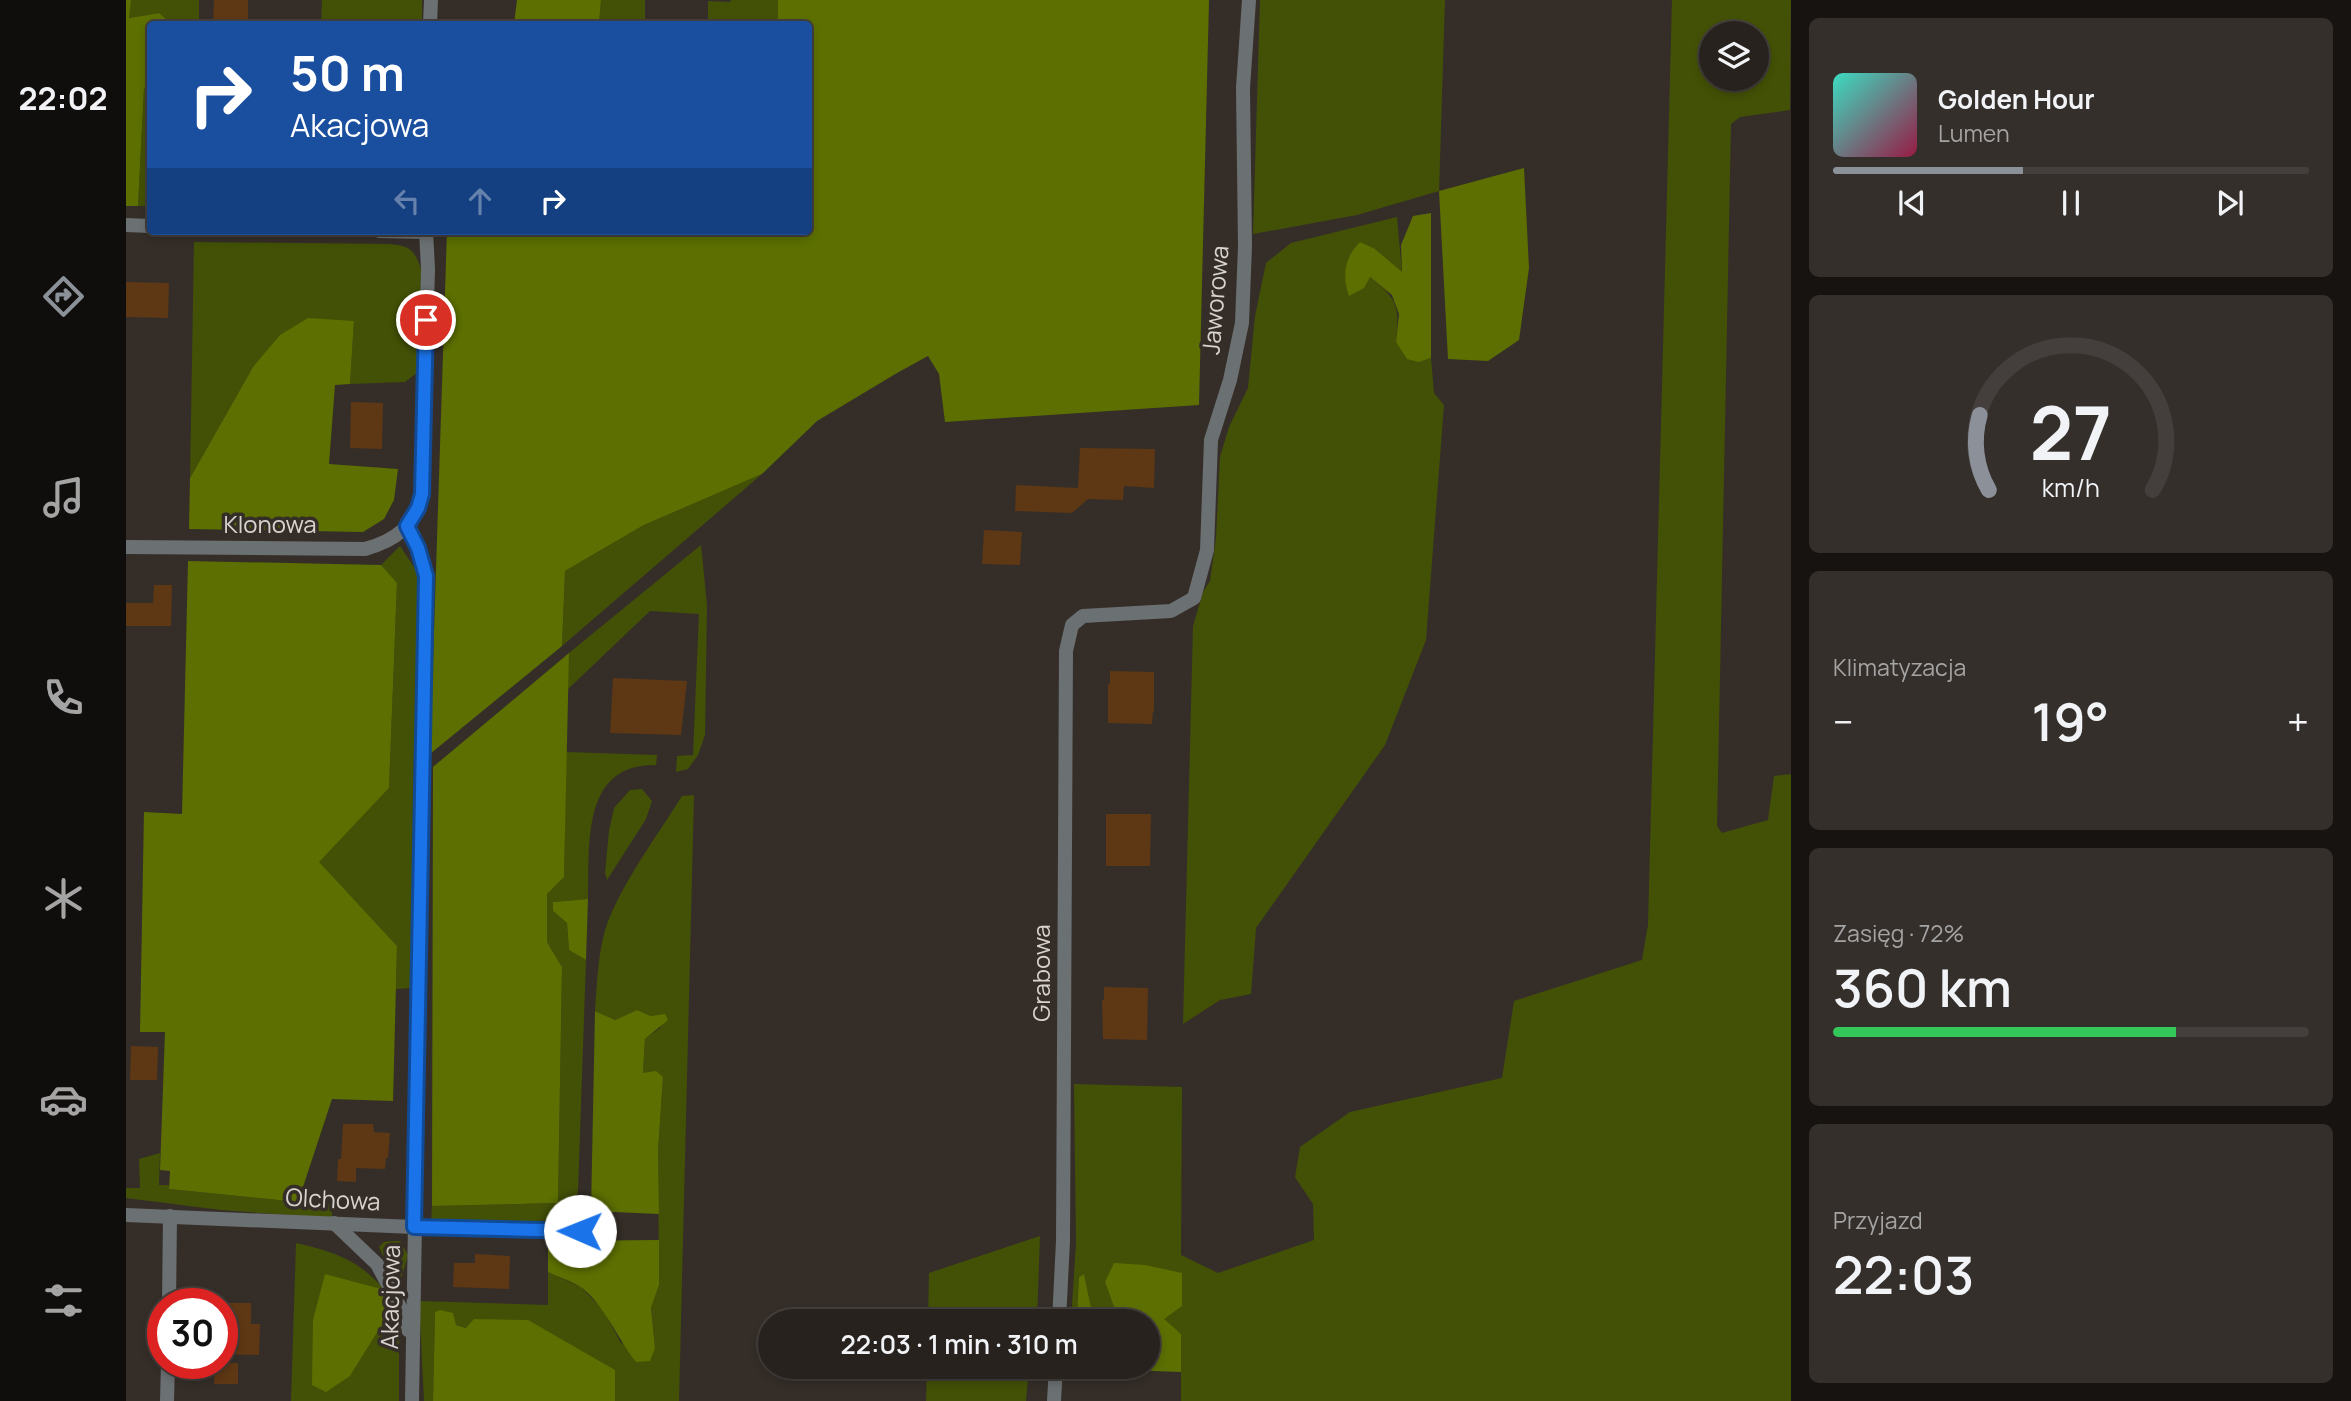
<!DOCTYPE html>
<html lang="pl">
<meta charset="utf-8">
<style>
:root{--surface:#28221e;--page:#342f2b;--text:#f1f3f6;--muted:#a5a4a4;--line:#443f3c;--accent:#8c9099}
body{margin:0;font-family:Manrope,sans-serif;background:var(--page);color:var(--text);height:100vh;display:flex;flex-direction:column;font-size:26px;white-space:nowrap}
*{box-sizing:border-box;margin:0}
p{font-size:23px;color:var(--muted)}
.icon{flex:none;width:38px;height:38px;fill:none;stroke:currentColor;stroke-width:2;stroke-linecap:round;stroke-linejoin:round}
.map{position:relative;flex:1;overflow:hidden}
.drawer{display:flex;flex-direction:column;gap:18px;padding:18px;background:#161310;width:560px}
.drawer>*{flex:none}
.guide{position:absolute;left:21px;top:21px;width:665px;height:214px;border-radius:7px;box-shadow:0 4px 10px #0003,0 0 0 2px var(--line);background:#1a4fa0;color:#fff;overflow:hidden}
.tools{position:absolute;left:1573px;top:21px;display:grid;gap:14px}
.tools a{display:grid;place-items:center;width:70px;height:70px;border-radius:50%;background:var(--surface);box-shadow:0 4px 10px #0003,0 0 0 2px var(--line);font-size:35px}
.speed{position:absolute;left:21px;top:1288px;display:flex;gap:14px;font-size:35px;font-weight:700;text-align:center}
.speed>*{display:grid;place-content:center;width:91px;height:91px;border-radius:50%;background:var(--surface);box-shadow:0 4px 10px #0003,0 0 0 2px var(--line);line-height:1}
.speed .limit{border:10px solid #d22;background:#fff;color:#111}
.pin{position:absolute;display:grid;place-items:center;width:60px;height:60px;color:#fff;margin:-30px;border:4px solid #fff;border-radius:50%;box-shadow:0 2px 7px #0007}
.me{position:absolute;width:77px;margin:-38px;rotate:271deg;stroke-linejoin:round;filter:drop-shadow(0 0 5px #0008)}
.turn{display:flex;align-items:center;gap:24px;height:147px;padding:0 28px;font-size:32px}
.turn .icon{width:91px;height:91px;stroke-width:2.5}
.turn b{display:block;font-size:49px;line-height:60px}
.lanes{display:flex;align-items:center;height:66px;padding:0 28px;background:#0003;justify-content:center;gap:35px;direction:ltr}
.lanes .off{opacity:.35}
.big{font-size:52px;font-weight:600;line-height:1.1}
.drawer .card{flex:1;display:flex;flex-direction:column;justify-content:center;gap:10px;min-width:0;padding:0 24px;border-radius:10px;background:var(--page)}
.drawer .dial{align-items:center;gap:0}
.dial svg{height:182px;overflow:visible;fill:none;stroke:var(--line);stroke-width:7;stroke-linecap:round;text-anchor:middle}
.dial text{fill:var(--text);stroke:none}
.song{display:flex;align-items:center;gap:21px}
.cover{width:84px;height:84px;border-radius:10px;background:linear-gradient(135deg,hsl(170 70% 55%),hsl(340 70% 35%))}
.played{height:7px;border-radius:4px;background:linear-gradient(90deg,var(--accent) 40%,var(--line) 40%)}
.keys{display:flex;justify-content:space-around;direction:ltr}
.heat{display:flex;justify-content:space-between;align-items:center;font-size:38px;direction:ltr}
.charge{height:10px;border-radius:5px;background:linear-gradient(90deg,#34c759 72%,var(--line) 0)}
.trip{position:absolute;left:632px;top:1309px;width:402px;height:70px;border-radius:35px;background:var(--surface);box-shadow:0 4px 10px #0003,0 0 0 2px var(--line);font-weight:600;line-height:70px;text-align:center}
main{display:flex;flex:1;min-height:0}
.tab-bar{display:flex;flex-direction:column;width:126px;justify-content:space-around;align-items:center;background:#100e0c;color:var(--muted)}
.tab-bar .icon{width:49px;height:49px}
.tab-bar .active{color:var(--accent)}
.tab-bar b{font-size:32px;color:var(--text)}
.map>svg:first-child{display:block}
.green{fill:#435106;fill-rule:evenodd}
.forest{fill:#5c6f00}
.building{fill:#5e3714}
.lines{fill:none;stroke-linecap:round;stroke-linejoin:round}
.minor{stroke:#6b7072;stroke-width:14}
.route-casing{stroke:#114b97;stroke-width:18}
.route{stroke:#1a73e8;stroke-width:12}
.labels{text-anchor:middle;stroke-width:7;stroke-linejoin:round;paint-order:stroke}
.street-label{font-size:24px;fill:#d8d3cf;stroke:#352e28}
</style>
<main>
<nav class="tab-bar">
<b>22:02</b>
<svg class="icon active" aria-label="directions" viewBox="0 0 24 24"><path d="M12 3l9 9-9 9-9-9zM9 14v-3h6M13 9l2 2-2 2"/></svg>
<svg class="icon" aria-label="music" viewBox="0 0 24 24"><path d="M9 18V5l10-2v13"/><circle cx="6" cy="18" r="3"/><circle cx="16" cy="16" r="3"/></svg>
<svg class="icon" aria-label="phone" viewBox="0 0 24 24"><path d="M5 4h4l2 5-3 2q2 4 5 5l2-3 5 2v4C11 20 4 13 5 4z"/></svg>
<svg class="icon" aria-label="climate" viewBox="0 0 24 24"><path d="M12 3v18M4 7l16 10M4 17L20 7"/></svg>
<svg class="icon" aria-label="car" viewBox="0 0 24 24"><path d="M5 17H2v-5l4-1 3-4h7l3 4 3 1v5h-3M9 17h6M6 11h13"/><circle cx="7" cy="17" r="2"/><circle cx="17" cy="17" r="2"/></svg>
<svg class="icon" aria-label="filters" viewBox="0 0 24 24"><path d="M4 7h16M4 17h16"/><circle cx="9" cy="7" r="2"/><circle cx="15" cy="17" r="2"/></svg>
</nav>
<div class="map">
<svg width="1665" height="1401" viewBox="0 0 1665 1401">
<rect width="100%" height="100%" fill="#352e28"/>
<g class="green">
<path d="M5,0h68v24h-27l-13,-11 -31,5z"/>
<path d="M196,0h100v24h-101z"/>
<path d="M475,0h44v24h-46z"/>
<path d="M605,0h47v24h-70v-23l22,1z"/>
<path d="M1134,0h185l-6,191 -82,24 -104,19z"/>
<path d="M1546,0h119l-1,110 -50,7 -9,7 -14,702 5,7 46,-13 6,-44 17,-2v627h-610v-67l-76,-52 14,39h-25l-10,-47 -5,3 -2,36 1,8h-7l5,-78 -2,-159 108,3 -1,168 37,18 96,-33 -1,-36 -18,-27 5,-30 50,-35 152,-34 12,-77 128,-41 6,-35zM1586,33h45v46h-45z"/>
<path d="M24,81v125h-12l6,-117z"/>
<path d="M1271,217l5,56 -27,-24 -5,28c29,24 29,28 26,65l23,20 12,-4 3,35 10,12 -18,235 -41,105 -129,183 -5,66 -31,6 -37,24 10,-398 10,-34 7,-11 6,-43 4,-81 9,-30 19,-39 7,-72 11,-53 25,-20z"/>
<path d="M68,242l195,2c21,2 25,5 32,25l-3,103 -13,10 -55,2 4,-63 -101,46 -63,111z"/>
<path d="M636,474l-200,172 3,-75 79,-46z"/>
<path d="M575,545l6,60 -2,130 -7,20 -10,14 -12,3 1,-16 16,-1 6,-141 -49,-3 -83,79 2,-37z"/>
<path d="M274,546l16,24 4,26 -7,182 -1,210 -16,1 1,-43 -79,-84 71,-74 8,-204 -16,-19z"/>
<path d="M440,752l91,3 -1,10c-76,-1 -66,81 -68,134l-35,3v9l14,12 2,27 17,10 -8,231 -4,14 -14,15 -129,5 1,-19 126,-3 4,-236 -15,-25v-48l17,-18z"/>
<path d="M516,789l10,12 -6,18 -39,61 -2,-7 4,-42 5,-23 16,-18z"/>
<path d="M568,795l-15,606h-64v-31l-159,-45 -21,-13 -2,89h-9l-5,-100 129,4v-33l33,15 22,23 18,33 34,5 -4,-40 8,-23 -1,-133 5,-75 -20,-4 2,-34 15,-11 5,-13 -14,1 -14,-6 -22,10 -20,-9c2,-29 3,-60 12,-87 17,-44 50,-88 75,-128z"/>
<path d="M34,1153l-1,32h10v4l129,13 34,2v14l-111,-8 -95,-12v-10h14l-1,-29z"/>
<path d="M914,1236l-3,85h-109l1,-48z"/>
<path d="M267,1241h7l8,14 -7,24 -15,-17 -7,-15 5,-5z"/>
<path d="M170,1243c39,9 61,16 89,47l-35,86 43,-69 6,33v61h-108z"/>
<path d="M801,1367h102l-3,34h-100z"/>
</g>
<g class="forest">
<path d="M0,0h5l-2,18 30,-5 13,11h-22v57l-6,8 -6,117h-12z"/>
<path d="M391,0h84l-2,24h-85z"/>
<path d="M652,0h431l-10,405 -254,17 -6,-48 -11,-18 -31,17 -80,48 -55,53 -118,51 -79,46 -3,75 -132,108 17,-523h361v-207h-30z"/>
<path d="M1398,168l5,100 -10,72 -31,21 -40,-2 -9,-168z"/>
<path d="M1305,213v145l-12,4 -12,-3 -11,-17 3,-28 -7,-19 -22,-18 -6,11 -15,8c-7,-20 -5,-38 11,-54l15,7 27,23 -1,-27 12,-29z"/>
<path d="M182,318l46,3 -4,63 -15,1 -6,79 69,5 -4,31 -10,19 -21,13 -174,-3 1,-51 63,-111 27,-32z"/>
<path d="M62,561l193,4 16,18 -8,205 -70,74 78,84 -4,155 -61,-2 -34,103 -129,-13 1,-18 -10,-1 5,-138h-25l4,-220 38,2z"/>
<path d="M443,653l-5,224 -17,17v48l15,25 -4,236 -126,3 1,-439z"/>
<path d="M462,899l-2,61 -17,-10 -2,-27 -14,-12v-9z"/>
<path d="M511,1010l14,6 14,-2 3,6 -23,19 -2,34 13,-2 7,6 -5,75 1,62 -68,-3 4,-200 20,9z"/>
<path d="M533,1240v45l-8,23 4,40 -5,13 -14,1c-17,-21 -35,-63 -57,-76 -10,-6 -21,-9 -31,-14v-31z"/>
<path d="M988,1263l31,2 37,8v33l-18,13 17,15v38l-114,-4 1,-1h80v-46h-29l-14,-39z"/>
<path d="M199,1274l60,16 8,17 -43,69 -24,16 -14,-7 1,-65z"/>
<path d="M958,1274l10,47h-16l-1,-8 2,-36z"/>
<path d="M314,1310l13,3 3,12 10,3 8,-9 54,1 87,50v31h-182l2,-89z"/>
</g>
<g class="building">
<path d="M88,0h34v24h-35z"/>
<path d="M0,282l43,1 -1,35 -42,-1z"/>
<path d="M225,402l32,1 -1,46 -32,-1z"/>
<path d="M954,448l75,1 -1,39 -30,-2 -1,14 -35,-1 -16,14 -57,-2 1,-26 62,3z"/>
<path d="M858,530l38,2 -2,33 -38,-1z"/>
<path d="M28,585h18l-1,41h-45v-23h27z"/>
<path d="M984,671l44,1v40l-1,-1 -1,13 -44,-1v-39h2z"/>
<path d="M487,678l74,3 -6,54 -71,-2z"/>
<path d="M980,814h45l-1,52h-44z"/>
<path d="M978,987l44,1 -1,52 -44,-1 -1,-39h2z"/>
<path d="M5,1046l27,1 -1,33h-27z"/>
<path d="M217,1124h30l1,8 16,1 -2,25h-2l-1,11 -29,-1v14l-19,-1 1,-22h3z"/>
<path d="M349,1254l35,2 -1,33 -56,-2 1,-24h21z"/>
<path d="M96,1303h29v21h9l-1,31 -37,-1z"/>
<path d="M89,1363h23v21h-24z"/>
</g>
<g class="lines">
<g class="minor">
<path d="M304,24l1,-24"/>
<path d="M0,225l24,1"/>
<path d="M253,231l47,1"/>
<path d="M281,526l11,22 8,29 -14,824"/>
<path d="M0,547l239,2c32,-9 48,-22 57,-55l6,-225 -2,-38"/>
<path d="M0,1215l288,12 166,4"/>
<path d="M208,1223l43,41 30,56 1,10"/>
<path d="M43,1304l1,-88"/>
<path d="M933,1321l4,-80 3,-590 6,-26 11,-9 88,-5 23,-13 13,-48 4,-110 19,-60 12,-57 3,-77 -2,-158 6,-88"/>
<path d="M41,1401l1,-38"/>
<path d="M928,1401l2,-34"/>
</g>
</g>
<g class="lines">
<g class="route-casing">
<path id="route" d="M300,320l-4,174 -4,14 -11,18 11,22 8,28 -12,651 166,4"/>
</g>
<use href="#route" class="route"/>
</g>
<g class="labels">
<g class="street-label">
<text transform="translate(1090 300) rotate(-85)" y="8">Jaworowa</text>
<text x="144" y="533">Klonowa</text>
<text transform="translate(916 973) rotate(-90)" y="8">Grabowa</text>
<text transform="translate(207 1200) rotate(3)" y="8">Olchowa</text>
<text transform="translate(265 1297) rotate(-89)" y="8">Akacjowa</text>
</g>
</g>
</svg>
<div class="tools">
<a><svg class="icon" aria-label="layers" viewBox="0 0 24 24"><path d="M12 4l9 5-9 5-9-5zM3 14l9 5 9-5"/></svg></a>
</div>
<div class="speed"><div class="limit">30</div></div>
<div class="pin" style="left:300px;top:320px;background:#d93025"><svg class="icon" aria-label="arrive" viewBox="0 0 24 24"><path d="M6 21V4h12l-3 4 3 4H6"/></svg></div>
<svg class="me" style="left:454px;top:1231px" viewBox="-20 -20 40 40"><circle r="19" fill="#fff"/><path d="M0-13L10 11 0 6-10 11z" fill="#1a73e8"/></svg>
<div class="trip">22:03 · 1 min · 310 m</div>
<div class="guide">
<div class="turn"><svg class="icon" aria-label="right" viewBox="0 0 24 24"><path d="M7 20v-9h11M14 6l5 5-5 5"/></svg><div><b>50 m</b>Akacjowa</div></div>
<div class="lanes"><svg class="icon off" aria-label="left" viewBox="0 0 24 24"><path d="M17 20v-9H6M10 6l-5 5 5 5"/></svg><svg class="icon off" aria-label="ahead" viewBox="0 0 24 24"><path d="M12 20V5M6 11l6-6 6 6"/></svg><svg class="icon" aria-label="right" viewBox="0 0 24 24"><path d="M7 20v-9h11M14 6l5 5-5 5"/></svg></div>
</div>
</div>
<section class="drawer">
<div class="card">
<div class="song"><i class="cover"></i><div><b>Golden Hour</b><p>Lumen</p></div></div>
<div class="played"></div>
<div class="keys"><svg class="icon" aria-label="previous" viewBox="0 0 24 24"><path d="M18 5L8 12l10 7zM5 5v14"/></svg><svg class="icon" aria-label="pause" viewBox="0 0 24 24"><path d="M8 5v14M16 5v14"/></svg><svg class="icon" aria-label="next" viewBox="0 0 24 24"><path d="M6 5l10 7-10 7zM19 5v14"/></svg></div>
</div>
<div class="card dial"><svg viewBox="0 0 100 80">
<path d="M14 69A42 42 0 1 1 86 69"/>
<path d="M14 69A42 42 0 0 1 10 36" stroke="#8c9099"/>
<text x="50" y="56" font-size="32" font-weight="700">27</text>
<text x="50" y="72" font-size="11">km/h</text>
</svg></div>
<div class="card"><p>Klimatyzacja</p>
<div class="heat"><a>−</a><b class="big">19°</b><a>+</a></div>
</div>
<div class="card"><p>Zasięg · 72%</p><b class="big">360 km</b><div class="charge"></div></div>
<div class="card"><p>Przyjazd</p><b class="big">22:03</b></div>
</section>
</main>
